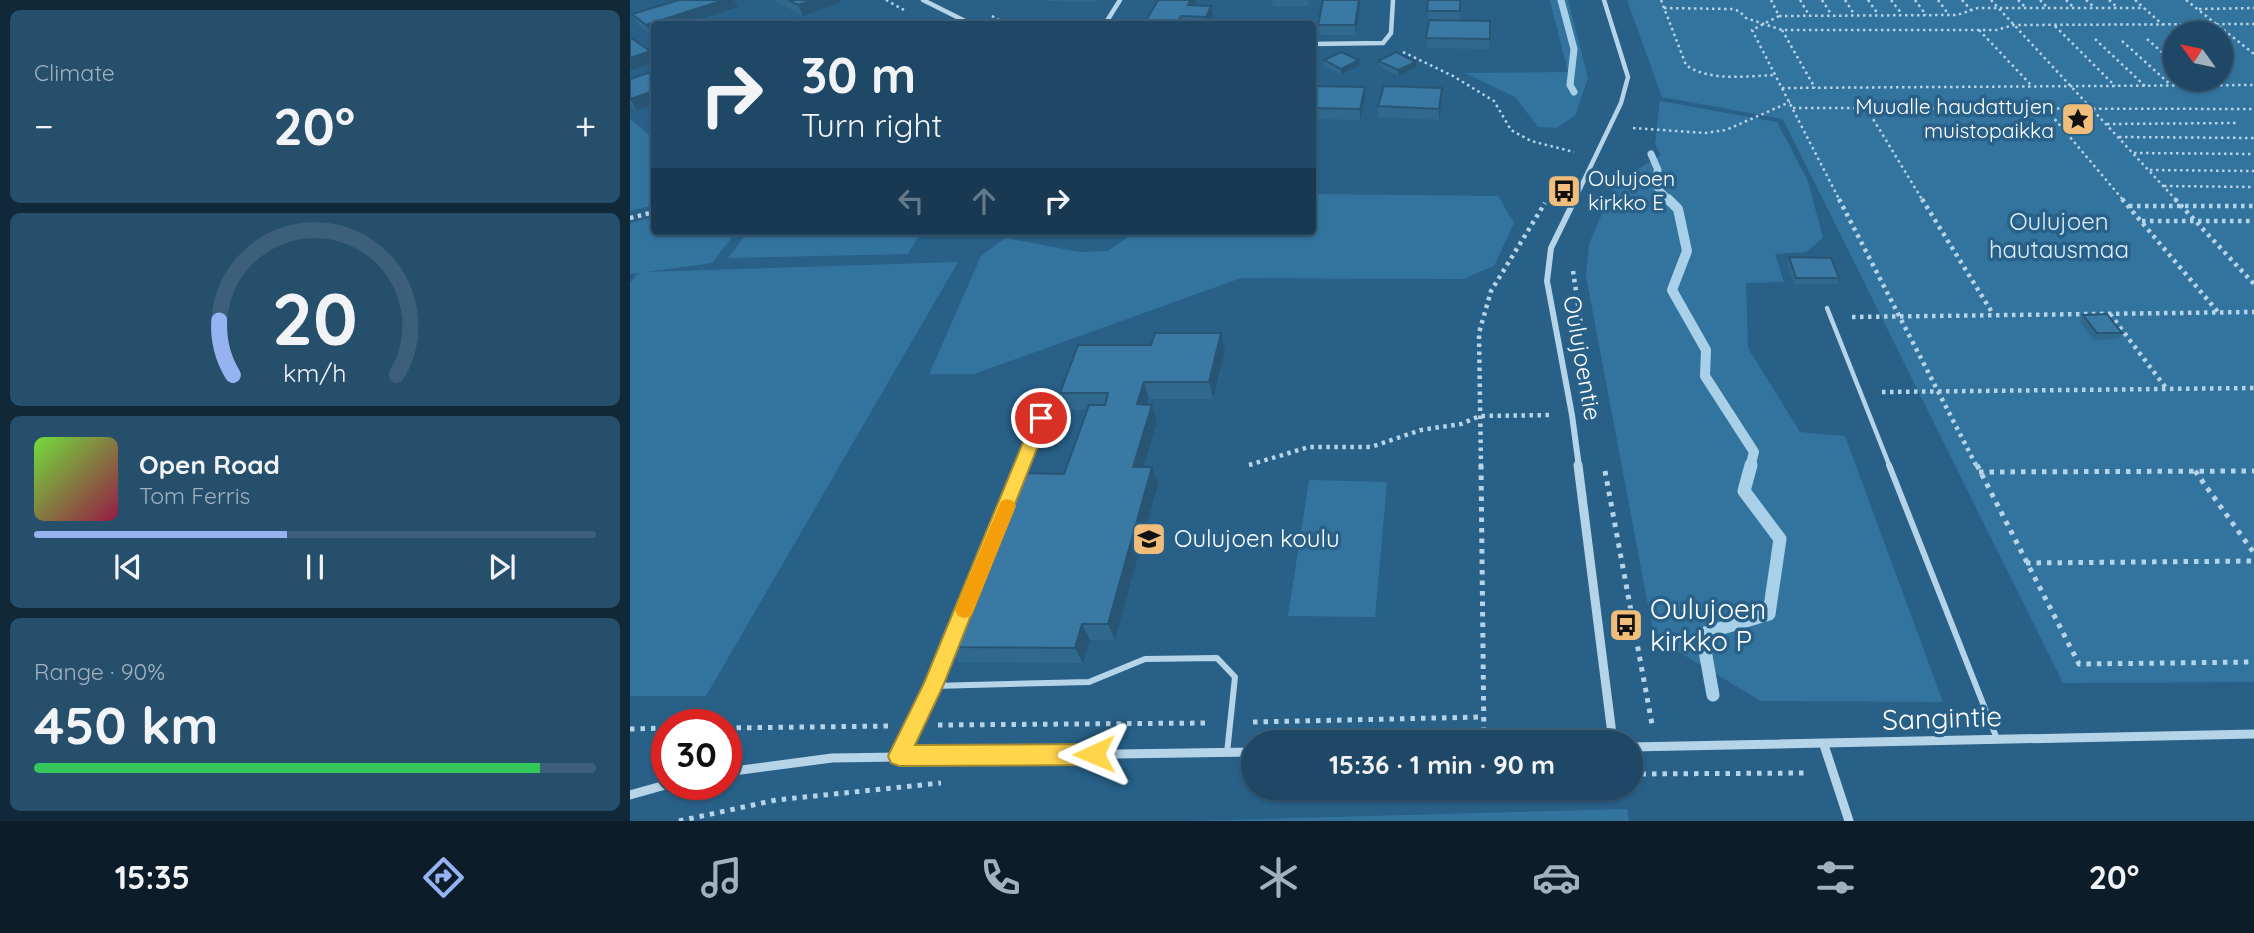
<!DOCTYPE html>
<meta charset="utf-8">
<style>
:root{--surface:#1e4866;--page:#264f6c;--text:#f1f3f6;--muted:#a1b2bf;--line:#3c607a;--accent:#95b2f1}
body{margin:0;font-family:Quicksand,sans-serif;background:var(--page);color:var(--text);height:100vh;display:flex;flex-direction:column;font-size:26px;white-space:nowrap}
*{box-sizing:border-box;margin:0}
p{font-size:23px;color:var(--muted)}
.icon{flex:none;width:38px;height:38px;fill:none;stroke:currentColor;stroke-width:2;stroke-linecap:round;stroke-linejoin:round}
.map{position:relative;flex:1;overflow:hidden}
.side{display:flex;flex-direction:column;gap:10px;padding:10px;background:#102838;width:630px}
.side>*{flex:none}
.banner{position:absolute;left:21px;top:21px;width:665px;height:214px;border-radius:7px;box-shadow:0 2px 5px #0004,0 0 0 2px var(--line);background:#1e4866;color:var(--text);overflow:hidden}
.needle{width:46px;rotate:303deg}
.buttons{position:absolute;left:1533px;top:21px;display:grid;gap:14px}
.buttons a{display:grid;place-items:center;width:70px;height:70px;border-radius:50%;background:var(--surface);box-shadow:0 2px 5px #0004,0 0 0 2px var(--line);font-size:35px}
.speed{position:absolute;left:21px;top:709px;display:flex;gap:14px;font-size:35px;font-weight:700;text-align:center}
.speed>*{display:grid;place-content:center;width:91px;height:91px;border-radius:50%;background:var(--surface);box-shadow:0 2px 5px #0004,0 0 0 2px var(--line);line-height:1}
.speed .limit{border:10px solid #d22;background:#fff;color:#111}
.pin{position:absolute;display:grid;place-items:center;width:60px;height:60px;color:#fff;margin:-30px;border:4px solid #fff;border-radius:50%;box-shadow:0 2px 7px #0007}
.me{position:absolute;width:77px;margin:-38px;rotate:269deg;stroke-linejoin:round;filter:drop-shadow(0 0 5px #0008)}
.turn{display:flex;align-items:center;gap:24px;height:147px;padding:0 35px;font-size:32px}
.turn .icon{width:91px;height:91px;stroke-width:2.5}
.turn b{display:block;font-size:49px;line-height:60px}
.lanes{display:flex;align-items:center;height:66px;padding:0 35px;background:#0003;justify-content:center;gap:35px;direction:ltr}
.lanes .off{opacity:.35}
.big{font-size:52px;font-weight:700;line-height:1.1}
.side .tile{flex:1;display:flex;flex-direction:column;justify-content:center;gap:10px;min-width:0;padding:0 24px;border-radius:10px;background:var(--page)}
.side .dial{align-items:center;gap:0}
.dial svg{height:182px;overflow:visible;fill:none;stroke:var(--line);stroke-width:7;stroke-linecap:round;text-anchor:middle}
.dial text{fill:var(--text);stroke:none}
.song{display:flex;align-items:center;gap:21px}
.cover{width:84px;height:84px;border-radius:10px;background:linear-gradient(135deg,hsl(100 70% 55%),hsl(340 70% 35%))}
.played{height:7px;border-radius:4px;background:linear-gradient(90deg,var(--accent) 45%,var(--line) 45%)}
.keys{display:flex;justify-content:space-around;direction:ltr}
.heat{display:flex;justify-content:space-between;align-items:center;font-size:38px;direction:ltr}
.charge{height:10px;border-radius:5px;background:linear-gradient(90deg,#34c759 90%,var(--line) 0)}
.trip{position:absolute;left:611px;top:730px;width:402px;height:70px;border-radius:35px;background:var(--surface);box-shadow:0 2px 5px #0004,0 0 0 2px var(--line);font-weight:700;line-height:70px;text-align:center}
.dock{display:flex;height:112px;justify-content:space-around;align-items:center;background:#0c1d29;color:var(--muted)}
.dock .icon{width:49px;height:49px}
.dock .selected{color:var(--accent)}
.dock b{font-size:32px;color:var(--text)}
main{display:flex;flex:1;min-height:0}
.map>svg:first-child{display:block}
.green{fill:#33749f;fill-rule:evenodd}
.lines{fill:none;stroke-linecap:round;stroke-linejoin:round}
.stream-far2{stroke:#a9d0e9;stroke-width:7}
.stream-far1{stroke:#a9d0e9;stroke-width:10}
.stream{stroke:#a9d0e9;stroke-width:13}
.path-far2{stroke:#b5d4e8;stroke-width:2.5;stroke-dasharray:2.5 3.5;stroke-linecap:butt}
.path-far1{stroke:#b5d4e8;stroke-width:4.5;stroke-dasharray:3.5 4.5;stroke-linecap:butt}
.path{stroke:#b5d4e8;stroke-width:5;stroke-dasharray:4.5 6;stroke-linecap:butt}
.lane-far1{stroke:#b5d4e8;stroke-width:4.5}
.lane{stroke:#b5d4e8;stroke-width:6}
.street-far2{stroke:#b5d4e8;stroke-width:4.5}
.street-far1{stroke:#b5d4e8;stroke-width:6}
.street{stroke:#b5d4e8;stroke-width:9}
.wall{fill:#31688d}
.shaded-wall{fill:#285573}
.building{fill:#3979a4;stroke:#285573;stroke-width:2}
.route{fill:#ffd54a;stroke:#a68a30;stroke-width:2}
.slow{fill:#f59e0b}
.labels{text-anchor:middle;stroke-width:7;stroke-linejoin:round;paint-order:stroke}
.far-poi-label{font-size:21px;fill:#fff;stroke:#286088;text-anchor:end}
.park-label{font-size:24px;fill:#d8ebf7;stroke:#286088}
.street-label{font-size:24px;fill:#fff;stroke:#286088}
.poi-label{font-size:24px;fill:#fff;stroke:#286088;text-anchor:start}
.near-poi-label{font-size:28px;fill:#fff;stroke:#286088;text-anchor:start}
.near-street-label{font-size:28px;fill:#fff;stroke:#286088}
</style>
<main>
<section class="side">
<div class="tile"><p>Climate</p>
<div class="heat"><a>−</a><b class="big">20°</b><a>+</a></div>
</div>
<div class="tile dial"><svg viewBox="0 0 100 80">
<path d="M14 69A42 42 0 1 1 86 69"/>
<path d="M14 69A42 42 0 0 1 8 45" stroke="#95b2f1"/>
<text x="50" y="56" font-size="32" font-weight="700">20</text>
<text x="50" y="72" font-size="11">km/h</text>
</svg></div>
<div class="tile">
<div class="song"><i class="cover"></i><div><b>Open Road</b><p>Tom Ferris</p></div></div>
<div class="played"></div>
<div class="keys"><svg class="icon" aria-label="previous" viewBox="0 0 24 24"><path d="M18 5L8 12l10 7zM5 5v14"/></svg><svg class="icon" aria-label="pause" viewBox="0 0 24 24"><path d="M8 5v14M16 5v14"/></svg><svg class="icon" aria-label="next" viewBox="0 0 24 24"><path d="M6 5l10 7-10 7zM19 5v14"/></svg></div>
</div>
<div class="tile"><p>Range · 90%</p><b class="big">450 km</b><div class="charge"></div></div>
</section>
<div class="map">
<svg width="1624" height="821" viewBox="0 0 1624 821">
<rect width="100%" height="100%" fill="#286088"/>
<g class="green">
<path d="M920,0h18l20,78 -13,38 -19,12 -18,-1 -23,-30 -50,-24 103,-1z"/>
<path d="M997,0h627v682l-191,1 -280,-564 -121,-22zM1545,33h46v46h-46z"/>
<path d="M1030,101l117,21 31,59 15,57 -17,14 -31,2 9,28 -38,1 2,65 52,84 45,4 98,266 -182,-1 -107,-64 -68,-361 3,-32 30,-69 13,-2 29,-18 -6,-11z"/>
<path d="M0,119l24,20v66l-24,6z"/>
<path d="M683,194l185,2 16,27 -20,43 -31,13 -222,-1 -267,96h-45l52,-118 24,-18 75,14 28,-1 23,-16 1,-4h180z"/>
<path d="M24,217v14h83l-25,32 -66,9 312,-10 -252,434h-76v-413l8,-10 -8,1v-51z"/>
<path d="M119,231h172l-13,23 -180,4z"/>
<path d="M679,480l78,2 -12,135 -87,-1z"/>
<path d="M997,809l2,12h-440z"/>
</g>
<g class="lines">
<g class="stream-far2">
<path d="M931,0l13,49 -4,36 4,7"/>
<path d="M1021,154l7,16 -6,12 18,19"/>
</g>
<path class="stream-far1" d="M1038,199l10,10 9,42 -15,39 34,60 -1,26 49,76 -4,15"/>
<path class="stream" d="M1083,695l-11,-61 67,-20 11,-75 -36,-48 7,-26"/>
<g class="path-far2">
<path d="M256,0l18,10"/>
<path d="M1031,0l25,65c24,17 61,11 89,10"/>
<path d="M1141,0l8,16 -27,14 88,171"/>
<path d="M1170,0l9,15"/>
<path d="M1192,0l9,14"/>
<path d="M1215,0l9,14"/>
<path d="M1238,0l10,14"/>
<path d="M1261,0l11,14"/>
<path d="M1285,0l11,15"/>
<path d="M1308,0l11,15"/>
<path d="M1332,0l9,10"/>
<path d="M1361,0l186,201"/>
<path d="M1388,0l8,8"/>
<path d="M1410,0l8,8"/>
<path d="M1436,0l8,8"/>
<path d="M1456,0l9,8"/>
<path d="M1479,0l9,8"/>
<path d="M1505,0l28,25"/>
<path d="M1556,0l68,54"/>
<path d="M1034,8l67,1 8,2 7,7 36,12h214l18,-5 240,-1"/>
<path d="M1569,9l55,-1"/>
<path d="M362,16l7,4 75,4"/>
<path d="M1149,16l178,-1 21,-7h166"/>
<path d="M1425,26l60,60"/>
<path d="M1152,30l33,58"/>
<path d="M1349,30l52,55"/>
<path d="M1465,39l50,47"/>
<path d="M1517,39l28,25"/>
<path d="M1492,41l49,44"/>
<path d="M773,52l50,24 41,25 17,29 20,11 43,11"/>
<path d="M1152,88l472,-3"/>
<path d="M1163,108l461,1"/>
<path d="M1237,109l56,92"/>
<path d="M1417,110l77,91"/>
<path d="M1477,124l131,-1"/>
<path d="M1003,128l72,5 21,-3 64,-28"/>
<path d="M1489,137l135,1"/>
<path d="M1504,153l120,1"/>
<path d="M1520,170l104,1"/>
<path d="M1534,186l90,1"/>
</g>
<g class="path-far1">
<path d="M1209,199l138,268"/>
<path d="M1292,199l71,115"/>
<path d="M1492,199l96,113"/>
<path d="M1545,199l79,85"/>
<path d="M1499,206h125"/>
<path d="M0,218l24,-6"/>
<path d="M1512,221h112"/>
<path d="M943,271l8,54"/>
<path d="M1480,314l56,74"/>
<path d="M1222,317l402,-5"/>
<path d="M1252,392l372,-4"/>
<path d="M619,465l60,-18h62l50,-17 40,-6 19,-8 72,-1"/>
<path d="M851,467l-2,-134 12,-42 54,-88"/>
</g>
<g class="path">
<path d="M851,465l3,277"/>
<path d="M1347,465l102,199 175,-2"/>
<path d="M975,471l47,253"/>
<path d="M1565,471l59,82"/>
<path d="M1349,472l275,-1"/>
<path d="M1396,563l228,-2"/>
<path d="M623,722l230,-5"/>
<path d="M308,725l271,-2"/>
<path d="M96,728l165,-2"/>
<path d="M0,729l37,-1"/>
<path d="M1001,774l178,-1"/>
<path d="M49,821l97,-21 165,-17"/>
</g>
<g class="lane-far1">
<path d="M1197,308l63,159"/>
<path d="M393,467l18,-49"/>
</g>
<g class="lane">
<path d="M1259,465l108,274"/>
<path d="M389,477l4,-12"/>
<path d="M303,686l156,-4 56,-23 72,-1 18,19 -8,76"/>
<path d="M269,756l52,-114"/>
</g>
<g class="street-far2">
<path d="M293,0l48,24"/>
<path d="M475,24l15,-24"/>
<path d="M682,44l71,-1 8,-10 2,-33"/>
<path d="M944,201l47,-98 7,-26 -24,-77"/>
</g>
<path class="street-far1" d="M945,199l-24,49 -4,33 25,134 7,52"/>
<g class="street">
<path d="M948,465l35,277"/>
<path d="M1194,745l25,76"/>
<path d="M1001,747l623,-13"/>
<path d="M96,772l106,-14 421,-6"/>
<path d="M0,795l39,-11"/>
</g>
</g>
<g class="wall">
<path d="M144,0h66l1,2 -38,14z"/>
<path d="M416,0h49l-1,2 -48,-1z"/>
<path d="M642,0h37l-1,6h-35z"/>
<path d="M693,0h37l-4,35h-37l-1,-10z"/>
<path d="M798,0h32v20l30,1 -1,28 -62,-1 2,-27h-1z"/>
<path d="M566,3l-1,2 18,11 -4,8h-63v-3z"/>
<path d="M108,7l-53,17h-31v10l-2,1 -14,-10 -6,-11z"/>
<path d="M694,60l35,6 -18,8 -17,-8z"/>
<path d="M748,61l38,6 -17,9 -20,-10z"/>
<path d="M24,71v33l-17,7 -7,-6v-26z"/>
<path d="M682,86l53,1v11l-5,22 -48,-1z"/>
<path d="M812,99l-3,21 -60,-3 -1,-11z"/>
<path d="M1159,257l50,21 -2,6h-43l-7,-21z"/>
<path d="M1453,315l39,18 -4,6 -25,1 -13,-19z"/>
<path d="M591,333l4,17 -12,49h-64l-1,6h4l5,17 -13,45 14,17 -43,156h-25l-7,23 -125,-1 -11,-15 117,-173 23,-64h-21l-6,-17 91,-48z"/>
</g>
<g class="shaded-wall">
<path d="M94,0h10l4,7 -53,17h-31v10l-2,1 -6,-10z"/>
<path d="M183,0h27l1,2 -38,14 -5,-11z"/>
<path d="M560,0h5l1,3 -6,13 -2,-11z"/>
<path d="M729,0h1v4l-4,31 -1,-10z"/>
<path d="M581,6l2,10 -4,8h-2l-1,-7z"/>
<path d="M551,16l1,8h-3l-1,-3z"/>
<path d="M20,51l4,7v5l-24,8v-13z"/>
<path d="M729,60v6l-18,8v-5z"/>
<path d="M786,62v5l-17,9 -1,-6z"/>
<path d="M735,87v11l-5,22v-11z"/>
<path d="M812,88v11l-3,21v-11z"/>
<path d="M24,91v13l-17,7 -7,-12z"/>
<path d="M591,333l4,17 -12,49 -4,-17z"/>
<path d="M514,382l5,17 -7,22 -5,-17z"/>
<path d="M522,405l5,17 -18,61 -6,-16z"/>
<path d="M522,467l6,17 -43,156 -7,-16z"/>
<path d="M452,624l8,16 -7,23 -8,-15z"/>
</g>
<g class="building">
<path d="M49,0h45l-78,25 -14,-11z"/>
<path d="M158,0h25l-15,5z"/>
<path d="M528,0h32l-2,5 23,1 -5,11 -25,-1 -3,5h-32z"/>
<path d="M693,0h36l-4,25h-37z"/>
<path d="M798,0h32v11h-33z"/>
<path d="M169,19l10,5h-26z"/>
<path d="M799,20l61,1v18l-64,-1z"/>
<path d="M0,37l20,14 -20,7z"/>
<path d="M711,52l18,8 -18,9 -17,-9z"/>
<path d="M766,52l20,10 -18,8 -20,-9z"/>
<path d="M24,71v20l-24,8v-20z"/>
<path d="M682,86l53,1 -5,22 -48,-1z"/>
<path d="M754,86l58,2 -3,21 -61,-3z"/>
<path d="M1159,257l42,1 8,20h-43z"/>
<path d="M1477,314l15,19h-25l-14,-18z"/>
<path d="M525,333h66l-12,49h-65l-7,22 15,1 -19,62h19l-44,157h-26l-7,24 -128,-1 71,-174 46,1 25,-69h16l3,-12h-48l18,-48h73z"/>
</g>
<path class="route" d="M411,412l8,6 -106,268 -28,59 179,-1 8,3 3,7 -3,8 -8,3 -195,1 -8,-3 -3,-7 36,-73 109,-265z"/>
<path class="slow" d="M377,499l6,2 3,5 -42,104 -3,6 -7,2 -6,-2 -3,-6 44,-104 2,-5z"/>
<defs>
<g id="sight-square" transform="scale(1.75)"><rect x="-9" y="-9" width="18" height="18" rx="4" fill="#f0bd7b" stroke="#286088"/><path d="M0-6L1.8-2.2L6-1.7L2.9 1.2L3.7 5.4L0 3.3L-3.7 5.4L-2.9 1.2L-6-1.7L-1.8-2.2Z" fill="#111"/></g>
<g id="bus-square" transform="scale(1.75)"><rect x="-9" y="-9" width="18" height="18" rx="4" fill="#f0bd7b" stroke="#286088"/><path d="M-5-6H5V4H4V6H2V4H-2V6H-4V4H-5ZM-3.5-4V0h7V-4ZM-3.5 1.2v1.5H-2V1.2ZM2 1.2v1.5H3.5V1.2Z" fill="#111"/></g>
<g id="school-square" transform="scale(1.75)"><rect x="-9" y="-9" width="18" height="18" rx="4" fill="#f0bd7b" stroke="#286088"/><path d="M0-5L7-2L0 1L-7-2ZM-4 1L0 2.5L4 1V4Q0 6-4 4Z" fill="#111"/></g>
</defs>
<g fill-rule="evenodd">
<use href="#sight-square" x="1448" y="119"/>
<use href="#bus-square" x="934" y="191"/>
<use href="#school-square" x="519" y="539"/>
<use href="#bus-square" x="996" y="625"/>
</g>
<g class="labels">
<g class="far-poi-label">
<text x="1424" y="114">Muualle haudattujen<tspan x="1424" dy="24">muistopaikka</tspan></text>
<text x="958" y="186" text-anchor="start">Oulujoen<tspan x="958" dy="24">kirkko E</tspan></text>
</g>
<g class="park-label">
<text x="1429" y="230">Oulujoen<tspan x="1429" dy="28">hautausmaa</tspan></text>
</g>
<g class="street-label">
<text transform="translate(952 358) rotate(80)" y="8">Oulujoentie</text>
</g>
<g class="poi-label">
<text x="544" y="547">Oulujoen koulu</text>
</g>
<g class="near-poi-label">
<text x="1020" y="619">Oulujoen<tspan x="1020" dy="32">kirkko P</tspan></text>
</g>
<g class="near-street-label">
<text transform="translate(1312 718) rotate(-2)" y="10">Sangintie</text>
</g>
</g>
</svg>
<div class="buttons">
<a><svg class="needle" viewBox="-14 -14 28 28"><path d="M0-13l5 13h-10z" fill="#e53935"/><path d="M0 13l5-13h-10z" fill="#a1b2bf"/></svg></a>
</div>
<div class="speed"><div class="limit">30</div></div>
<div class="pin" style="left:411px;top:418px;background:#d93025"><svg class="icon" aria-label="arrive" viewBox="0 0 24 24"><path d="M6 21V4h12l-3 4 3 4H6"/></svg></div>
<svg class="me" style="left:464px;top:754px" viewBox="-20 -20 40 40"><path d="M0-17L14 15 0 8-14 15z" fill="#ffd54a" stroke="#fff" stroke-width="4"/></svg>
<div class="trip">15:36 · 1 min · 90 m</div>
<div class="banner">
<div class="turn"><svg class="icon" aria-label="right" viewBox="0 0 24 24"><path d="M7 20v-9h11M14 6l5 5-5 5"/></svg><div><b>30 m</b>Turn right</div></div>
<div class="lanes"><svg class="icon off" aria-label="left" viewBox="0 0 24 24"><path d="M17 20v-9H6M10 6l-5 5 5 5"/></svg><svg class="icon off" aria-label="ahead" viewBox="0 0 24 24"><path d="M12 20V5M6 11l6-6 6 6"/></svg><svg class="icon" aria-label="right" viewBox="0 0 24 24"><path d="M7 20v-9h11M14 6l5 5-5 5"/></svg></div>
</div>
</div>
</main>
<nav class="dock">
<b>15:35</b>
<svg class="icon selected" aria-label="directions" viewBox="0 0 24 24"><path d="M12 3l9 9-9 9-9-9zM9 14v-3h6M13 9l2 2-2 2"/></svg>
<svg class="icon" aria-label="music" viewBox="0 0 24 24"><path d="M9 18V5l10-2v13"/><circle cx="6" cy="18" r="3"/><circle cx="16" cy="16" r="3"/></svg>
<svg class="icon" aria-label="phone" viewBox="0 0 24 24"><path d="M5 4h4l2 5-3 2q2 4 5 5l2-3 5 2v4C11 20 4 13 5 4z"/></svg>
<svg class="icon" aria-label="climate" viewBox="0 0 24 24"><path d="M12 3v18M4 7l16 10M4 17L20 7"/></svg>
<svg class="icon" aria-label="car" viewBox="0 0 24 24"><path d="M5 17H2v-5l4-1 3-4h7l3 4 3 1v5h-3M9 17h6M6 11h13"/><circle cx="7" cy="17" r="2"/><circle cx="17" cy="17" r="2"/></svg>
<svg class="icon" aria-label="filters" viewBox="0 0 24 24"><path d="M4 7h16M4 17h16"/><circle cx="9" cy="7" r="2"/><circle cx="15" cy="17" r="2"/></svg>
<b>20°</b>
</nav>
